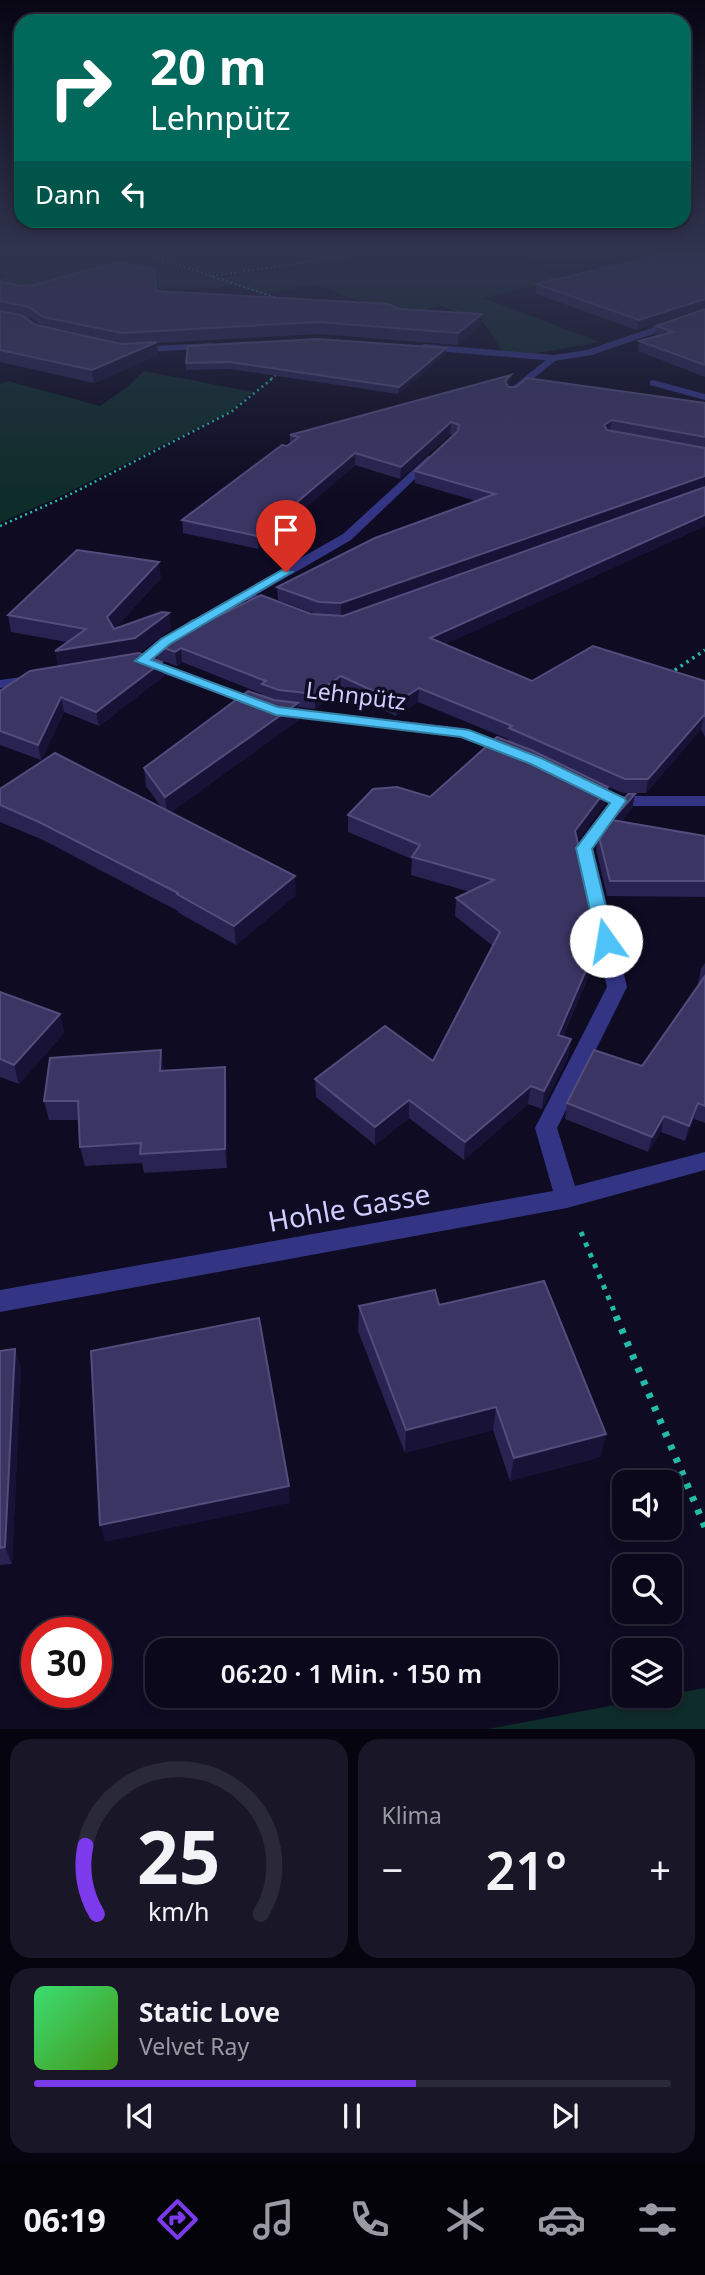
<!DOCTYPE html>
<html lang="de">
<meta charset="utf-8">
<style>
:root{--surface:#0a081a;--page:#181627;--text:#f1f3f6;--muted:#999aa2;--line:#2a2939;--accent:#7c3aed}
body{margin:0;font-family:"Noto Sans",sans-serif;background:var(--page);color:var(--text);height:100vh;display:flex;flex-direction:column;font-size:26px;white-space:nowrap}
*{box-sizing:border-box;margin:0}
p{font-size:23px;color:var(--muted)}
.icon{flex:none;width:38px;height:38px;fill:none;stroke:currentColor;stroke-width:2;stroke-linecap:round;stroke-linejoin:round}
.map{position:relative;height:1729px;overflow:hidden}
.details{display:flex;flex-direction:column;gap:10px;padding:10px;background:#06040e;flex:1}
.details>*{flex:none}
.banner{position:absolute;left:14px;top:14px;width:677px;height:214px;border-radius:21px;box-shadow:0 4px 10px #0003,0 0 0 2px var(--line);background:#00695c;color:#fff;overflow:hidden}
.tools{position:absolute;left:612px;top:1470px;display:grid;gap:14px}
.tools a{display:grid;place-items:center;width:70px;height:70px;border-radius:14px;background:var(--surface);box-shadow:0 4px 10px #0003,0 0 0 2px var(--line);font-size:35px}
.speed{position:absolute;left:21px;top:1617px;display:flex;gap:14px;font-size:35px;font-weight:700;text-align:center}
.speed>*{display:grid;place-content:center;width:91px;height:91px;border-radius:50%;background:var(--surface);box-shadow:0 4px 10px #0003,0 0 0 2px var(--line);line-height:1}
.speed .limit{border:10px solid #d22;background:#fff;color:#111}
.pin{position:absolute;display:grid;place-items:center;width:60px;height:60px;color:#fff;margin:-72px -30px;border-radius:50% 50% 50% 0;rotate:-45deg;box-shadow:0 0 7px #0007}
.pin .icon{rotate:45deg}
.me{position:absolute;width:77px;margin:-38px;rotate:347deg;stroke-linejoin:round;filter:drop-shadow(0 0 5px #0008)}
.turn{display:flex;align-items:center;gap:24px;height:147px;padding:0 21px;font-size:32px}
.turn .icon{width:91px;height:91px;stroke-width:2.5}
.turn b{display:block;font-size:49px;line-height:60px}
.then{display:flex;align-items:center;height:66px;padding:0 21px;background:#0003;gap:14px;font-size:26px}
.big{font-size:52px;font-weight:600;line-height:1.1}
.details .card{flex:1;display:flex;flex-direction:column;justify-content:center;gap:10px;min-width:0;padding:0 24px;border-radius:21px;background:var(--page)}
.details .dial{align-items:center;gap:0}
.dial svg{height:182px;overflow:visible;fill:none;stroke:var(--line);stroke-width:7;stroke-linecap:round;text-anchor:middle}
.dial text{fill:var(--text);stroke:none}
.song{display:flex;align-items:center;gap:21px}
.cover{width:84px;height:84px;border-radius:10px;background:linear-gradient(135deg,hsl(140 70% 55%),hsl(100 70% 35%))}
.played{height:7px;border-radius:4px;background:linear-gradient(90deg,var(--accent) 60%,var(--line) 60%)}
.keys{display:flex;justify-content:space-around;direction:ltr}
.heat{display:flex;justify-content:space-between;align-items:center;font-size:38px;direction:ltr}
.details .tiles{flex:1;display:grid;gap:10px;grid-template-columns:1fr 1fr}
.card:last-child{grid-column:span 2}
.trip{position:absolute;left:145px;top:1638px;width:413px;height:70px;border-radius:21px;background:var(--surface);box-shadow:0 4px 10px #0003,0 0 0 2px var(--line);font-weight:600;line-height:70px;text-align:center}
.dock{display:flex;height:112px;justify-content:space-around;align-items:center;background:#04030a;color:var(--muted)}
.dock .icon{width:49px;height:49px}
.dock .on{color:var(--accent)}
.dock b{font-size:32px;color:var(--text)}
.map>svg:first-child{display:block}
.green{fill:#0e2c29}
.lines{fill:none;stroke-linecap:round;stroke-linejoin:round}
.path-far4{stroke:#24bba9;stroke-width:2;stroke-dasharray:2 2.5;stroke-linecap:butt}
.path-far3{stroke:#24bba9;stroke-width:2.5;stroke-dasharray:2 3.5;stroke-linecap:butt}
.path-far2{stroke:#24bba9;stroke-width:3.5;stroke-dasharray:2.5 4.5;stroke-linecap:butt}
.path-far1{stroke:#24bba9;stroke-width:5;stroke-dasharray:4.5 7;stroke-linecap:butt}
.path{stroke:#24bba9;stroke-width:7;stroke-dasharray:5 9;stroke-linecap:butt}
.service{fill:#333584;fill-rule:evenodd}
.minor{fill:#333584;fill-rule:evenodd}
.wall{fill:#292351;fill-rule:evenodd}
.shaded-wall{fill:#171236}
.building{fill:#3b3564;stroke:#524d7c;stroke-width:2}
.route{fill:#4fc3f7;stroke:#337fa1;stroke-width:2}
.labels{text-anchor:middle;stroke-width:7;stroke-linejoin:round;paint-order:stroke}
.street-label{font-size:23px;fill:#cfccff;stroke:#0e0b22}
.near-street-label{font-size:28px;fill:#cfccff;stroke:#0e0b22}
</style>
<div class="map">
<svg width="705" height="1729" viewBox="0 0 705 1729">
<rect width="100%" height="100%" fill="#0e0b22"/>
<g class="green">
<path d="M0,254h142l74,24 150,-24h130c11,5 62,0 79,0l-52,10 37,15 -77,19 117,44 -68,12 -30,-3 -19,-29 -41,-16 -42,10 -86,-32 -49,11 -33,-11 -15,4 -52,1 -24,9 -141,8v-28l7,-2 -7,-3z"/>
<path d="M147,254h208l-145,21z"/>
<path d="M144,371l109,21 -24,20 -168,84 -61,27v-139l8,-3 92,25 26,-18z"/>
<path d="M705,1688v41h-217z"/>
</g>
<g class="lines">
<g class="path-far4">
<path d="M145,254l135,45"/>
<path d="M212,276l150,-22"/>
<path d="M271,379l6,-5"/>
</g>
<path class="path-far3" d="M0,526l65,-29 166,-85 42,-34"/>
<path class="path-far2" d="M669,674l36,-24"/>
<path class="path-far1" d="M581,1232l36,86"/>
<path class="path" d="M616,1316l89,211"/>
<g class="service">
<path d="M551,356l8,2 -46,37h-6v-4z"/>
<path d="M653,380l52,14v6l-55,-15v-4z"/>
</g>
<g class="minor">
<path d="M705,310v6l-113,39 -38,6 -130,-11 -5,-3 5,-3 130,11 33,-5z"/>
<path d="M211,343l3,1v4l-80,5 -5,-3 5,-3z"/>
<path d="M428,456l9,2 -86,82 -95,55 24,8v6h-10l-23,-9 -76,44 -19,16 127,47 185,21 53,20 2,3 -2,3h-12l-44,-17 -185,-22 -139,-51v-6l24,-20 182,-104z"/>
<path d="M36,675l5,1 2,3 -2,3 -41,6v-8z"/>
<path d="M587,781l35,15h83v10h-81l-31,42 34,139 -70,141 18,58 130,-34v18l-138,38 -567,104v-22l553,-99 -18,-63 72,-141 -32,-139 34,-45 -28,-14 -2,-3z"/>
</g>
</g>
<g class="wall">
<path d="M665,254l-28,76 -101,-36v-10z"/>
<path d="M0,281l19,5 137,5 243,18 83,5 -1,11 -23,20 -140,-11 -161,9 1,12 -64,28 -94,-21zM23,317l8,1 12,9 -7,-2z"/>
<path d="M705,309v68l-67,-26 1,-10 16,-5 1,-10z"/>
<path d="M446,348l-1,7 -47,39 -168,-25 -44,1v-7z"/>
<path d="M511,375l-2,12 196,16v123l-260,118 87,37h173v56l-4,-8 -55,64h-23l-17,-7 2,1 -3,17 -28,38 23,96 -3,18 -34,80 8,3 -3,18 -26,52 -14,-5 -64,56 -55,-42 -34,27 -59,-48 -1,-18 118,-18 60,-115 -38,-30 1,-18 14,-6 -59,-17 1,-16 -64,-27v-17l82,-18 78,-56v-2l-90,-37 -22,14 -55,-26 -26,19 -16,-2v13l-128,92 125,83 -60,50 -57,-32 -1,-2 -135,-71 -43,-18v-33l162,19 -16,-22 -2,-18 118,-72v-2l-80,-32 -5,4 -20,-7 -1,-14 51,-23 109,-8 -38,-14 -1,-13 199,-86 -61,-18v-12l39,-36 -4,-1 -50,45 -45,-14 -97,84 -75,-16 -1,-13 108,-76v-9z"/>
<path d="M161,578l-47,51 55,-16 2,16 -32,24 25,23 -65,50 -35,-14 -23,48 -41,-15v-54l58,-25 9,-24 -56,-10 -3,-17z"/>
<path d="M635,794l-3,15 -11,12 84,15v61l-98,-1 -11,-47 2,-16z"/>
<path d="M705,963v160l-11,-4 -9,22 -24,-9 -13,20 -83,-33 2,-16 75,-37 57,-82h-1l3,-16z"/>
<path d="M0,992l60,22 4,19 -45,51 -19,-7z"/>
<path d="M164,1071l63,15v82l-83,5 -2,-10 -57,3 -5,-19 -1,-27h-30l-5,-19z"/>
<path d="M439,1305l167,129 -6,23 -90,24 -17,-51 -88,23 -47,-122 1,-25z"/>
<path d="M0,1351l21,16 -9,197 -12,1z"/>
</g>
<g class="shaded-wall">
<path d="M705,299v9l-68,22 2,-10z"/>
<path d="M482,314l-1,11 -23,20v-12z"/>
<path d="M157,342l1,13 -64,28 -2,-13z"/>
<path d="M446,348l-1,7 -47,39 1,-7z"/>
<path d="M511,375l-1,11 -6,6 1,-11z"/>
<path d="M612,420l-2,11 -8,5 2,-11z"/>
<path d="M451,422l-1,12 -50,45 1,-12z"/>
<path d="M355,453v12l-97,84 -1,-13z"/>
<path d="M705,476v11l-364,129v-13z"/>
<path d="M705,515v11l-276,126 1,-14z"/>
<path d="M159,562l2,16 -52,56 -2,-17z"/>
<path d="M169,613l2,16 -34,26 -79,13 -3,-17z"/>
<path d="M181,648l1,14 -5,4 -2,-14z"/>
<path d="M162,662l2,14 -65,50 -3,-14z"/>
<path d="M341,676v14l-26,19v-15z"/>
<path d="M419,688l-1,14 -22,14 1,-14z"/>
<path d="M61,697l3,15 -23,48 -3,-15z"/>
<path d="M298,703l1,17 -132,95 -2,-18z"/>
<path d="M704,715l-3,14 -55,64 2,-14z"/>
<path d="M608,787l-3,17 -33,45 3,-18z"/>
<path d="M635,794l-3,15 -23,26 3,-15z"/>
<path d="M295,876l1,19 -60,50 -2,-19z"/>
<path d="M600,938l-3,18 -42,97 3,-18z"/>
<path d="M60,1014l4,19 -45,51 -5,-19z"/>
<path d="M571,1039l-3,18 -26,52 2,-18z"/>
<path d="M161,1050l3,20 -1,20 -3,-19z"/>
<path d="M225,1067l2,19v82l-2,-19z"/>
<path d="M531,1086l-3,18 -64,56 1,-18z"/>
<path d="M409,1100v18l-34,27v-18z"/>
<path d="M698,1103l-4,16 -9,22 4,-15z"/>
<path d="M664,1116l-3,16 -13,20 4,-15z"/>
<path d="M15,1349l6,18 -9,197 -7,-17z"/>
<path d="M496,1407l-3,23 -88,23 1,-23z"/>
<path d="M606,1434l-6,23 -90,24 4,-23z"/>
<path d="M289,1486l1,17 -185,39 -5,-17z"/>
</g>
<g class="building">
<path d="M665,254h40v45l-66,21 -103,-36z"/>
<path d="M118,262l37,8 1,21 232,13 11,5 83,5 -24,19 -140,-11 -196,11 -79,-16 -14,-10 -29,-6v-20l19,5 15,-1z"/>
<path d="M705,309v56l-66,-24 34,-9 -17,-6z"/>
<path d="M0,311l21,4 15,10 85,19 36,-2 -65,28 -92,-20z"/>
<path d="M318,339l128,9 -47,39 -169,-25 -44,1 2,-17z"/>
<path d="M511,375l-6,6 3,6h8l11,-9 178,25v34l-93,-17 -8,5 3,5 98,18v28l-364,127 -22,-1 -42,-15 98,-49 120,-44 -80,-23 43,-40 1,-6 -8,-3 -50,45 -46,-14 -98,83 -75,-16 100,-75 5,1 12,-9 -9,-2z"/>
<path d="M705,487v28l-275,123 102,43 61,-35 112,35v35l-1,-1 -56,64h-23l-116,-51 3,-2 -93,-38 -22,14 -56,-26 -26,18 -36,-4 -17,-6 4,-3 -85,-33 -6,4 -19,-7 37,-25 14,2 54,-27 50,19 32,2z"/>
<path d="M77,550l82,12 -52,55 7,12 48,-17 7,1 -34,25 -80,13 31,-22 -78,-14z"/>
<path d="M139,653l23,9 -66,50 -35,-15 -23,48 -38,-14v-40l30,-20z"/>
<path d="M248,691l26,9 24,3 -133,94 -21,-29z"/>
<path d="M497,737l34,13 77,37 -33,44 25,107 -42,97 13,4 -27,52 -13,-5 -66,56 -56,-42 -34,27 -60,-48 70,-53 48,35 67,-129 -44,-34 38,-18 -82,-23 8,-12 -72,-30 25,-26 24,-2 33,10z"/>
<path d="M55,753l240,123 -61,50 -57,-32 1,-1 -139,-71 -39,-17v-16z"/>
<path d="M628,794h7l-23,26 93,16v45h-95l-12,-48z"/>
<path d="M705,976v130l-7,-3 -9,23 -25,-10 -12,21 -85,-34 27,-53 48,16z"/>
<path d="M0,992l60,22 -46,51 -14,-6z"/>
<path d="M161,1050l-1,21 65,-4v82l-85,5 1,-11 -61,4 -2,-46h-34l6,-43z"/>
<path d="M544,1281l62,153 -92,24 -18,-51 -90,23 -47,-124 76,-16 4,15z"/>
<path d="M259,1318l30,168 -189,39 -9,-174z"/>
<path d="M15,1349l-10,198 -5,1v-197z"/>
</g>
<linearGradient id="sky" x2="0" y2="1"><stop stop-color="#080613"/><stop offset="0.51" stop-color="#30344f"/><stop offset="1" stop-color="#30344f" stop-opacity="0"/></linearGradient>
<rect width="705" height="496" fill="url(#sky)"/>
<path class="route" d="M282,570l10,2 -122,72 -19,16 127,47 191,23 72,28 83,40 2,3 -34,48 22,92 -2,4h-12l-3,-4 -21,-93 34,-45 -79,-39 -70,-27 -185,-22 -141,-54 26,-22z"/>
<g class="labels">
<g class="street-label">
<text transform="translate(356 696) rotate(7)" y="8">Lehnpütz</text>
</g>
<g class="near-street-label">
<text transform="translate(349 1208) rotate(-10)" y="10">Hohle Gasse</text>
</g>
</g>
</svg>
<div class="tools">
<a><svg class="icon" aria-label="sound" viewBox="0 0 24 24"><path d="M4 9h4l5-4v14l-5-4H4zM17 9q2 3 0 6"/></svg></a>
<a><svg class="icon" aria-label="search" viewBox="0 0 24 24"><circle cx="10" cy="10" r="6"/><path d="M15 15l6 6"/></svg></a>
<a><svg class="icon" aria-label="layers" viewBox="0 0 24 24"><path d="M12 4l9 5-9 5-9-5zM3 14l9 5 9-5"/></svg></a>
</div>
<div class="speed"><div class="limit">30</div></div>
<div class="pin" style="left:286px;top:572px;background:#d93025"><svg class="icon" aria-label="arrive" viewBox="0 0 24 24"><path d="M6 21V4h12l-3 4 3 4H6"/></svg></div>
<svg class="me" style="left:606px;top:941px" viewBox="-20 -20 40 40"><circle r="19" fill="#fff"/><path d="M0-13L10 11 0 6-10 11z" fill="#4fc3f7"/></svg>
<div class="trip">06:20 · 1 Min. · 150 m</div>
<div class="banner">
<div class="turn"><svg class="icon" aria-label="right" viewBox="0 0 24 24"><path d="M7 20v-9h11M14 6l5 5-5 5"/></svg><div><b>20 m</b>Lehnpütz</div></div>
<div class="then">Dann<svg class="icon" aria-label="left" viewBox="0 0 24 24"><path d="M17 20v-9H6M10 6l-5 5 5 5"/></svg></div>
</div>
</div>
<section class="details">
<div class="tiles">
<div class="card dial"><svg viewBox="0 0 100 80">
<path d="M14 69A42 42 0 1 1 86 69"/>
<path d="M14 69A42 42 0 0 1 9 39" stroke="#7c3aed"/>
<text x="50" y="56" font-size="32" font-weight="700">25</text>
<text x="50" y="72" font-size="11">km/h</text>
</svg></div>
<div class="card"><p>Klima</p>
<div class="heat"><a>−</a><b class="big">21°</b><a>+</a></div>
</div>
<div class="card">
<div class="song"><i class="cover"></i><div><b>Static Love</b><p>Velvet Ray</p></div></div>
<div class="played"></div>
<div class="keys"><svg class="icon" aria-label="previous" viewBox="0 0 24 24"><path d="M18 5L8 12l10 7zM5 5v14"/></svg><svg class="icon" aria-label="pause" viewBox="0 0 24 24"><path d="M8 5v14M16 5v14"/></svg><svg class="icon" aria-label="next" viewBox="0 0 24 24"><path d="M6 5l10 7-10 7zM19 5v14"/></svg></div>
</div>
</div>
</section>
<nav class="dock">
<b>06:19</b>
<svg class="icon on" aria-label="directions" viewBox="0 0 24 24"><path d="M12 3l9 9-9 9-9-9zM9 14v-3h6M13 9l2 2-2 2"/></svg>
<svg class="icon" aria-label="music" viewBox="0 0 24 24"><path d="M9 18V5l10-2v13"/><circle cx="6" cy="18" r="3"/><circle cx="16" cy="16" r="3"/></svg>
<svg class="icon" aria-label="phone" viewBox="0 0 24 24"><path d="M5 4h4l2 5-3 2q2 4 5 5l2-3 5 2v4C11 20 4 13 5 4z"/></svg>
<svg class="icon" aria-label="climate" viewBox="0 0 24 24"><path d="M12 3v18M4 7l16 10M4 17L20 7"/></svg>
<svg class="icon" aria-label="car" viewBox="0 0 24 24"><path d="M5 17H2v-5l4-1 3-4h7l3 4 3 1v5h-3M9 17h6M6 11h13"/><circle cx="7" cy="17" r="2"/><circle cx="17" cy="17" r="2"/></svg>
<svg class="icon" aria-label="filters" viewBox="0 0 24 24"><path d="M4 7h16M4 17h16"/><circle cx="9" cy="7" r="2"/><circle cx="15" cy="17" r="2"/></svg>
</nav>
